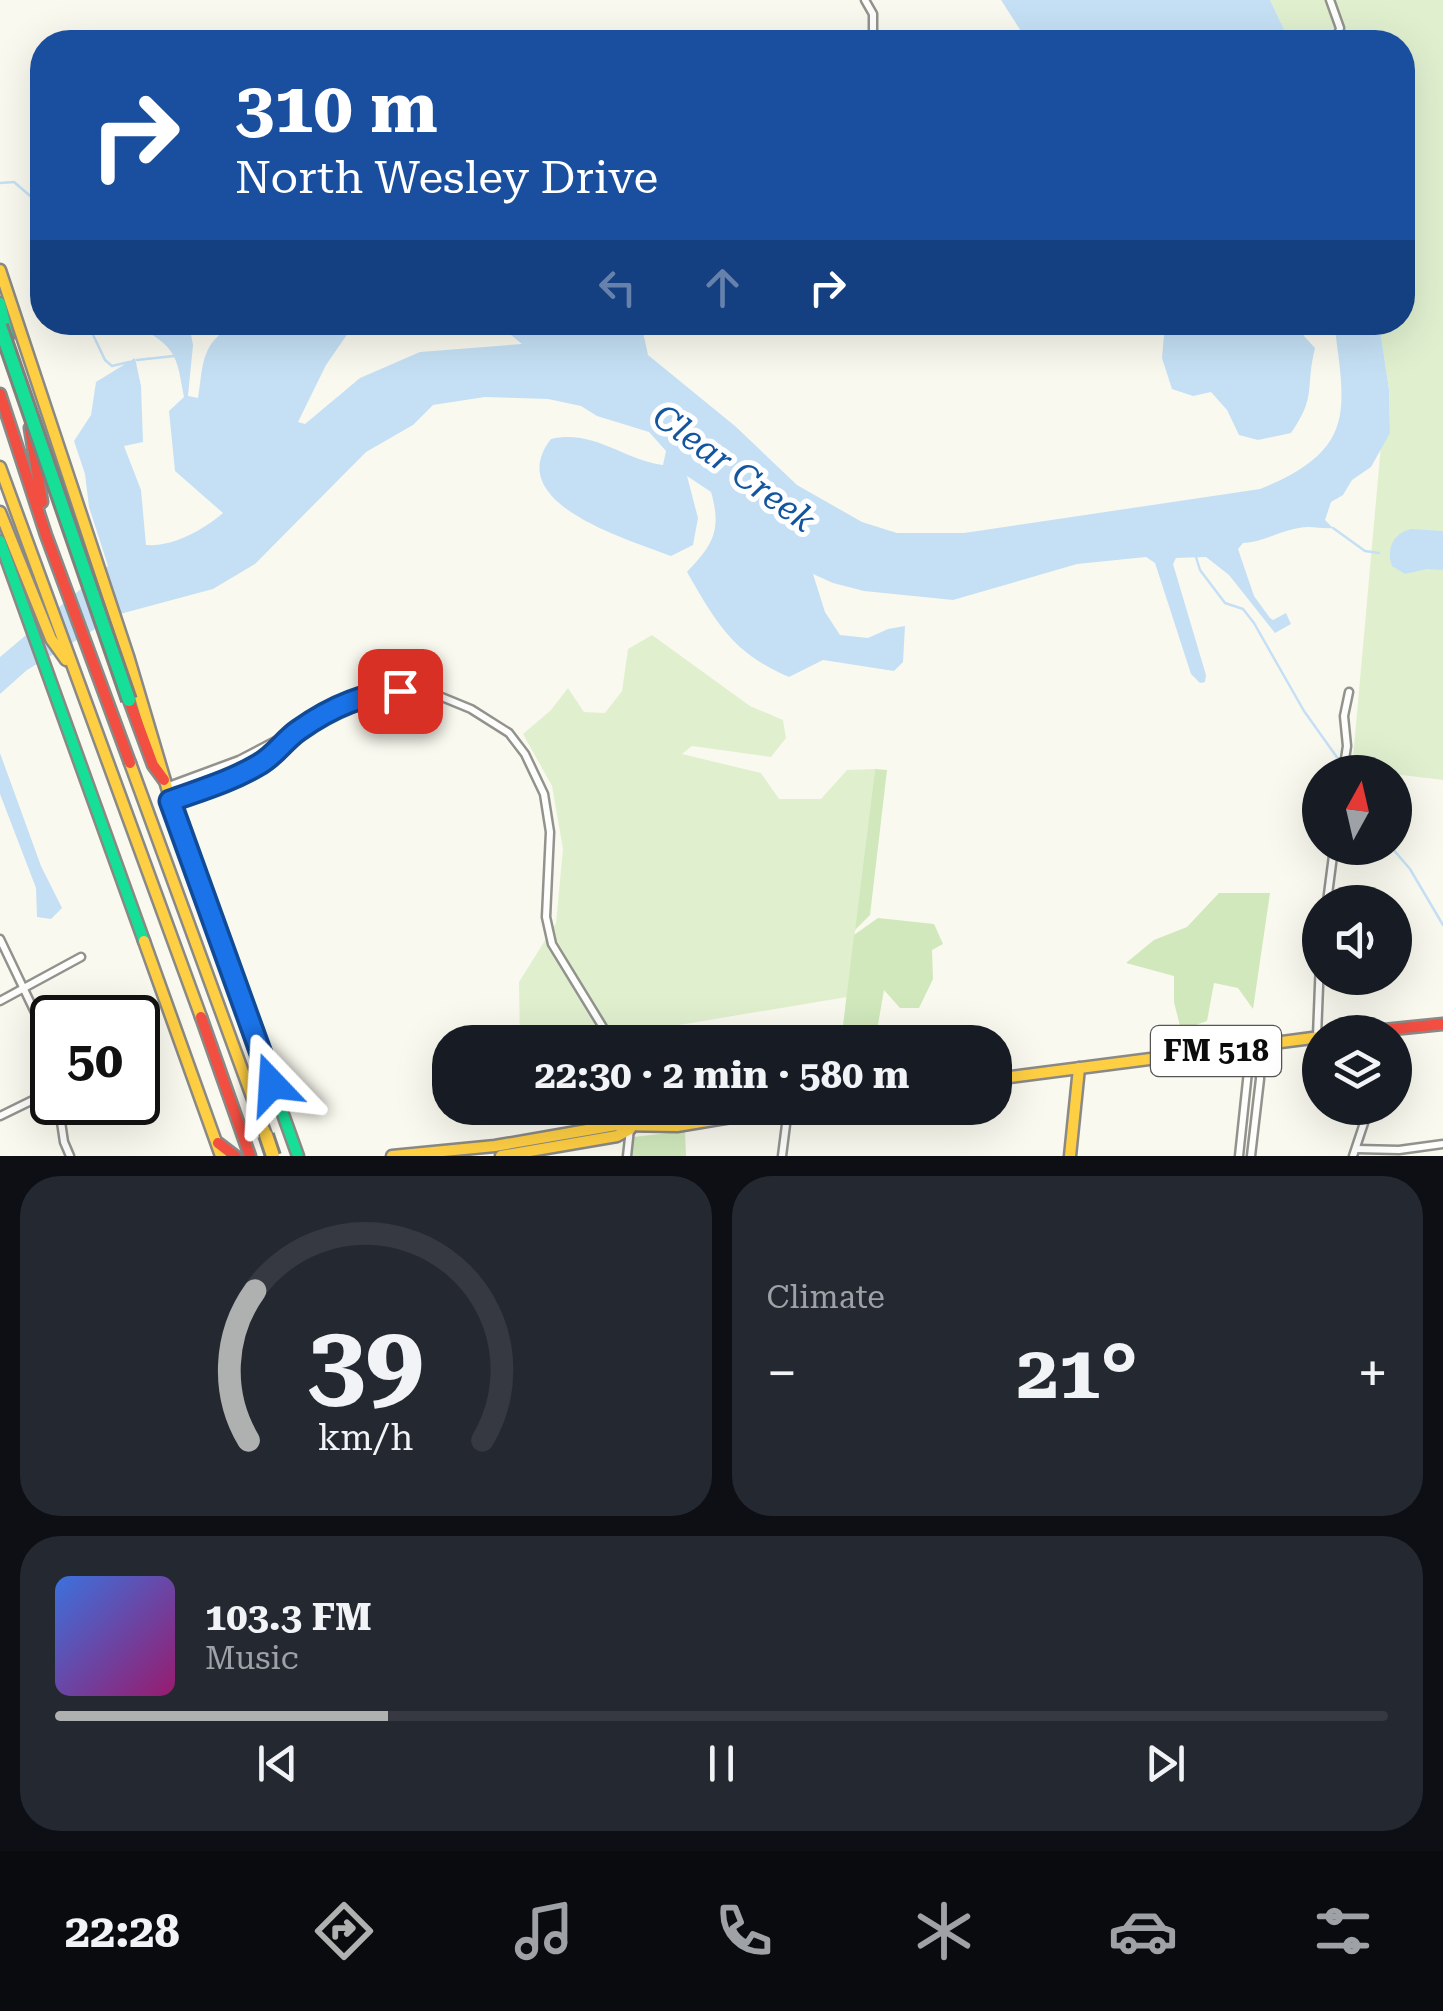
<!DOCTYPE html>
<meta charset="utf-8">
<style>
:root{--surface:#171b24;--page:#242831;--text:#f1f3f6;--muted:#9ea1a6;--line:#363941;--accent:#afb0b0}
body{margin:0;font-family:"Roboto Serif",serif;background:var(--page);color:var(--text);height:100vh;display:flex;flex-direction:column;font-size:38px;white-space:nowrap}
*{box-sizing:border-box;margin:0}
p{font-size:32px;color:var(--muted)}
.icon{flex:none;width:55px;height:55px;fill:none;stroke:currentColor;stroke-width:2;stroke-linecap:round;stroke-linejoin:round}
.map{position:relative;height:1156px;overflow:hidden}
.drawer{display:flex;flex-direction:column;gap:20px;padding:20px;background:#0d0f14;flex:1}
.drawer>*{flex:none}
.hud{position:absolute;left:30px;top:30px;width:1385px;height:305px;border-radius:40px;box-shadow:0 10px 40px #0002;background:#1a4fa0;color:#fff;overflow:hidden}
.needle{width:65px;rotate:8deg}
.fabs{position:absolute;left:1302px;top:755px;display:grid;gap:20px}
.fabs a{display:grid;place-items:center;width:110px;height:110px;border-radius:50%;background:var(--surface);box-shadow:0 10px 40px #0002;font-size:50px}
.speed{position:absolute;left:30px;top:995px;display:flex;gap:20px;font-size:50px;font-weight:700;text-align:center}
.speed>*{display:grid;place-content:center;width:130px;height:130px;border-radius:50%;background:var(--surface);box-shadow:0 10px 40px #0002;line-height:1}
.speed .limit{border:5px solid #111;border-radius:15px;background:#fff;color:#111}
.pin{position:absolute;display:grid;place-items:center;width:85px;height:85px;color:#fff;margin:-42px;border-radius:20px;box-shadow:0 5px 15px #0006}
.me{position:absolute;width:110px;margin:-55px;rotate:340deg;stroke-linejoin:round;filter:drop-shadow(0 0 8px #0008)}
.turn{display:flex;align-items:center;gap:35px;height:210px;padding:0 40px;font-size:45px}
.turn .icon{width:130px;height:130px;stroke-width:2.5}
.turn b{display:block;font-size:70px;line-height:85px}
.lanes{display:flex;align-items:center;height:95px;padding:0 40px;background:#0003;justify-content:center;gap:50px;direction:ltr}
.lanes .off{opacity:.35}
.big{font-size:75px;font-weight:700;line-height:1.1}
.drawer .tile{flex:1;display:flex;flex-direction:column;justify-content:center;gap:15px;min-width:0;padding:0 35px;border-radius:40px;background:var(--page)}
.drawer .dial{align-items:center;gap:0}
.dial svg{height:260px;overflow:visible;fill:none;stroke:var(--line);stroke-width:7;stroke-linecap:round;text-anchor:middle}
.dial text{fill:var(--text);stroke:none}
.song{display:flex;align-items:center;gap:30px}
.cover{width:120px;height:120px;border-radius:15px;background:linear-gradient(135deg,hsl(220 70% 55%),hsl(320 70% 35%))}
.played{height:10px;border-radius:5px;background:linear-gradient(90deg,var(--accent) 25%,var(--line) 25%)}
.keys{display:flex;justify-content:space-around;direction:ltr}
.heat{display:flex;justify-content:space-between;align-items:center;font-size:55px;direction:ltr}
.drawer .tiles{flex:1;display:grid;gap:20px;grid-template-columns:1fr 1fr}
.tile:last-child{grid-column:span 2}
.trip{position:absolute;left:432px;top:1025px;width:580px;height:100px;border-radius:40px;background:var(--surface);box-shadow:0 10px 40px #0002;font-weight:700;line-height:100px;text-align:center}
.tabs{display:flex;height:160px;justify-content:space-around;align-items:center;background:#090b0e;color:var(--muted)}
.tabs .icon{width:70px;height:70px}
.tabs .active{color:var(--accent)}
.tabs b{font-size:45px;color:var(--text)}
.map>svg:first-child{display:block}
.green{fill:#e0f0cf}
.forest{fill:#d0e8bc}
.water{fill:#c5e0f5}
.lines{fill:none;stroke-linecap:round;stroke-linejoin:round}
.stream{stroke:#c5e0f5;stroke-width:2.5}
.street-casing{stroke:#93938e;stroke-width:11}
.fast-casing{stroke:#8a8985;stroke-width:15}
.slow-casing{stroke:#8a8985;stroke-width:15}
.jam-casing{stroke:#8a8985;stroke-width:15}
.street{stroke:#fefefd;stroke-width:6}
.fast{stroke:#16e098;stroke-width:10}
.slow{stroke:#ffcf43;stroke-width:10}
.jam{stroke:#f24e42;stroke-width:10}
.fast-bridge-casing{stroke:#80807c;stroke-width:18;stroke-linecap:butt}
.slow-bridge-casing{stroke:#80807c;stroke-width:18;stroke-linecap:butt}
.fast-bridge{stroke:#16e098;stroke-width:12}
.slow-bridge{stroke:#ffcf43;stroke-width:12}
.route-casing{stroke:#114b97;stroke-width:25}
.route{stroke:#1a73e8;stroke-width:18}
.labels{text-anchor:middle;stroke-width:10;stroke-linejoin:round;paint-order:stroke}
.shield{fill:#fff;stroke:#555;stroke-width:2.5}
.shield-label{font-size:30px;font-weight:bold;fill:#0c0c0c}
.water-label{font-size:35px;font-style:italic;fill:#13569f;stroke:#fff}
</style>
<div class="map">
<svg width="1443" height="1156" viewBox="0 0 1443 1156">
<rect width="100%" height="100%" fill="#faf9ef"/>
<g class="green">
<path d="M1270,0h173v780l-91,-11 29,-324 9,-12 -1,-44 -10,-66 23,-1v-280h-112z"/>
<path d="M652,635l98,71 33,14 3,18 -15,19 -79,-11 -10,8 79,19 18,26h42l26,-29 28,-1 -28,228 -270,45h-57l-1,-60 37,-59 7,-74 -11,-63 -29,-52 28,-24 17,-22 16,24 21,1 17,-22 6,-42z"/>
</g>
<g class="forest">
<path d="M875,769l12,1 -17,145 -15,15z"/>
<path d="M1219,893h51l-17,116 -15,-21 -24,-5 -7,38 -26,9 -7,-28v-26l-48,-13 28,-23 33,-13z"/>
<path d="M878,918l56,6 9,20 -11,6 1,29 -14,29h-19l-16,-18 -9,52h-34l13,-107z"/>
<path d="M685,1131l1,25h-55l3,-19z"/>
</g>
<g class="water">
<path d="M1001,0h269l20,42h-262z"/>
<path d="M144,323h45l4,22 -5,51 10,2c5,-29 2,-53 31,-70l-4,-5h130l-29,42 -28,57 7,2 55,-46 60,-26 102,-8 -22,-18 -24,-3h165l7,32 87,71 62,59 65,37 35,11h67l296,-44c96,-39 86,-77 74,-166h45l10,66 1,44 -19,34 -19,13 -9,15 -12,7 -6,18 8,8c-9,1 -16,-1 -24,-1 -24,0 -43,15 -66,16l-5,6 16,47 16,22 3,2 13,-7 5,11 -16,9 -46,-58 -23,-18 -30,1 -3,6 33,111 -1,7 -5,1 -9,-9 -36,-111 -9,-6 -69,7 -124,36 -89,-9 -31,-8 -20,-9 12,38 15,23 28,3 20,-9 17,-3 -2,36 -9,9 -71,-11 -34,17c-56,-24 -72,-53 -102,-105 26,-27 35,-42 24,-80l-24,-16 11,42 -5,27 -22,11c-44,-17 -170,-53 -120,-117 43,-10 72,21 112,26l3,-14 -17,-19 -52,-16 -16,-10 -33,-7 -63,-2 -52,8 -20,20 -47,27 -111,112 -42,25 -93,25 -93,56 -27,24v-37l108,-91 -19,-59 -4,-33 -11,-33 17,-26 5,-33 39,-24 6,28 2,56 -19,4 17,44 5,55c27,2 57,-15 77,-32l-48,-42 -6,-60 15,-14c-7,-37 -6,-48 -40,-67z"/>
<path d="M1165,323h140l-1,13 11,12c-10,40 2,48 -24,85l-33,7 -19,-5 -12,-25 -16,-18 -18,4 -21,-7 -10,-31z"/>
<path d="M1411,529l32,2v39l-16,-1 -22,5 -13,-8c-6,-17 1,-33 19,-37z"/>
<path d="M0,753l41,113 21,42 -11,11 -14,-2 -1,-29 -36,-94z"/>
</g>
<g class="lines">
<g class="stream">
<path d="M0,183l14,-1 28,24"/>
<path d="M87,322l18,38 7,6 17,-4"/>
<path d="M137,360l37,-4"/>
<path d="M1333,528l32,23 14,2"/>
<path d="M1196,557l4,13 25,33 18,6 11,14 50,88 37,52"/>
<path d="M1392,848l18,21 33,56"/>
</g>
<g class="street-casing">
<g id="street">
<path d="M865,0l8,14v28"/>
<path d="M1330,0l10,28 -4,14"/>
<path d="M1343,772l4,-26 -3,-30 5,-24"/>
<path d="M166,787l73,-27 42,-22 7,1"/>
<path d="M171,801l62,-23 28,-14 26,-19 11,-15 47,-27 29,-10h58l39,16 38,24 16,21 19,40 6,38 -4,85 6,27 60,98"/>
<path d="M1327,902l7,-54"/>
<path d="M0,939l42,88 10,31"/>
<path d="M0,1001l81,-44"/>
<path d="M1317,1036l3,-75"/>
<path d="M58,1102l6,40 6,14"/>
<path d="M620,1108l1,9 9,12 -3,27"/>
<path d="M0,1116l37,-18 15,-2"/>
<path d="M629,1124l7,-8 -2,-8"/>
<path d="M1357,1149l42,1 44,-6"/>
<path d="M782,1156l6,-47"/>
<path d="M1239,1156l10,-94 5,-9"/>
<path d="M1251,1156l9,-77v-20l-7,-12"/>
<path d="M1353,1156l16,-48"/>
</g>
</g>
<g class="fast-casing">
<g id="fast">
<path d="M0,303l8,33"/>
<path d="M0,541l144,400"/>
<path d="M215,925l83,231"/>
</g>
</g>
<g class="slow-casing">
<g id="slow">
<path d="M0,270l128,386 43,145 44,124"/>
<path d="M0,467l201,550"/>
<path d="M0,512l51,127 15,21"/>
<path d="M130,763l136,372"/>
<path d="M144,941l77,215"/>
<path d="M995,1079l325,-42"/>
<path d="M392,1156l103,-10 121,-21 61,1 109,-18"/>
<path d="M501,1156l116,-20 13,-7"/>
<path d="M1070,1156l9,-88"/>
</g>
</g>
<g class="jam-casing">
<g id="jam">
<path d="M0,394l46,141 84,228"/>
<path d="M30,428l12,74"/>
<path d="M129,700l24,65 11,15"/>
<path d="M201,1017l49,139"/>
<path d="M1364,1032l79,-8"/>
<path d="M218,1143l17,13"/>
</g>
</g>
<use href="#street" class="street"/>
<use href="#fast" class="fast"/>
<use href="#slow" class="slow"/>
<use href="#jam" class="jam"/>
<g class="fast-bridge-casing">
<path id="fast-bridge" d="M0,326l129,374"/>
</g>
<g class="slow-bridge-casing">
<path id="slow-bridge" d="M266,1135l7,21"/>
</g>
<use href="#fast-bridge" class="fast-bridge"/>
<use href="#slow-bridge" class="slow-bridge"/>
</g>
<g class="lines">
<g class="route-casing">
<path id="route" d="M272,1084l-102,-283c30,-11 61,-20 88,-36 17,-9 26,-25 41,-35 31,-22 64,-37 101,-39"/>
</g>
<use href="#route" class="route"/>
</g>
<g class="labels">
<rect class="shield" x="1151" y="1026" width="130" height="50" rx="8"/>
<g class="shield-label">
<text x="1216" y="1061">FM 518</text>
</g>
<g class="water-label">
<text transform="translate(734 468) rotate(36)" y="12">Clear Creek</text>
</g>
</g>
</svg>
<div class="fabs">
<a><svg class="needle" viewBox="-14 -14 28 28"><path d="M0-13l5 13h-10z" fill="#e53935"/><path d="M0 13l5-13h-10z" fill="#9ea1a6"/></svg></a>
<a><svg class="icon" aria-label="sound" viewBox="0 0 24 24"><path d="M4 9h4l5-4v14l-5-4H4zM17 9q2 3 0 6"/></svg></a>
<a><svg class="icon" aria-label="layers" viewBox="0 0 24 24"><path d="M12 4l9 5-9 5-9-5zM3 14l9 5 9-5"/></svg></a>
</div>
<div class="speed"><div class="limit">50</div></div>
<div class="pin" style="left:400px;top:691px;background:#d93025"><svg class="icon" aria-label="arrive" viewBox="0 0 24 24"><path d="M6 21V4h12l-3 4 3 4H6"/></svg></div>
<svg class="me" style="left:272px;top:1084px" viewBox="-20 -20 40 40"><path d="M0-17L14 15 0 8-14 15z" fill="#1a73e8" stroke="#fff" stroke-width="4"/></svg>
<div class="trip">22:30 · 2 min · 580 m</div>
<div class="hud">
<div class="turn"><svg class="icon" aria-label="right" viewBox="0 0 24 24"><path d="M7 20v-9h11M14 6l5 5-5 5"/></svg><div><b>310 m</b>North Wesley Drive</div></div>
<div class="lanes"><svg class="icon off" aria-label="left" viewBox="0 0 24 24"><path d="M17 20v-9H6M10 6l-5 5 5 5"/></svg><svg class="icon off" aria-label="ahead" viewBox="0 0 24 24"><path d="M12 20V5M6 11l6-6 6 6"/></svg><svg class="icon" aria-label="right" viewBox="0 0 24 24"><path d="M7 20v-9h11M14 6l5 5-5 5"/></svg></div>
</div>
</div>
<section class="drawer">
<div class="tiles">
<div class="tile dial"><svg viewBox="0 0 100 80">
<path d="M14 69A42 42 0 1 1 86 69"/>
<path d="M14 69A42 42 0 0 1 16 23" stroke="#afb0b0"/>
<text x="50" y="56" font-size="32" font-weight="700">39</text>
<text x="50" y="72" font-size="11">km/h</text>
</svg></div>
<div class="tile"><p>Climate</p>
<div class="heat"><a>−</a><b class="big">21°</b><a>+</a></div>
</div>
<div class="tile">
<div class="song"><i class="cover"></i><div><b>103.3 FM</b><p>Music</p></div></div>
<div class="played"></div>
<div class="keys"><svg class="icon" aria-label="previous" viewBox="0 0 24 24"><path d="M18 5L8 12l10 7zM5 5v14"/></svg><svg class="icon" aria-label="pause" viewBox="0 0 24 24"><path d="M8 5v14M16 5v14"/></svg><svg class="icon" aria-label="next" viewBox="0 0 24 24"><path d="M6 5l10 7-10 7zM19 5v14"/></svg></div>
</div>
</div>
</section>
<nav class="tabs">
<b>22:28</b>
<svg class="icon active" aria-label="directions" viewBox="0 0 24 24"><path d="M12 3l9 9-9 9-9-9zM9 14v-3h6M13 9l2 2-2 2"/></svg>
<svg class="icon" aria-label="music" viewBox="0 0 24 24"><path d="M9 18V5l10-2v13"/><circle cx="6" cy="18" r="3"/><circle cx="16" cy="16" r="3"/></svg>
<svg class="icon" aria-label="phone" viewBox="0 0 24 24"><path d="M5 4h4l2 5-3 2q2 4 5 5l2-3 5 2v4C11 20 4 13 5 4z"/></svg>
<svg class="icon" aria-label="climate" viewBox="0 0 24 24"><path d="M12 3v18M4 7l16 10M4 17L20 7"/></svg>
<svg class="icon" aria-label="car" viewBox="0 0 24 24"><path d="M5 17H2v-5l4-1 3-4h7l3 4 3 1v5h-3M9 17h6M6 11h13"/><circle cx="7" cy="17" r="2"/><circle cx="17" cy="17" r="2"/></svg>
<svg class="icon" aria-label="filters" viewBox="0 0 24 24"><path d="M4 7h16M4 17h16"/><circle cx="9" cy="7" r="2"/><circle cx="15" cy="17" r="2"/></svg>
</nav>
